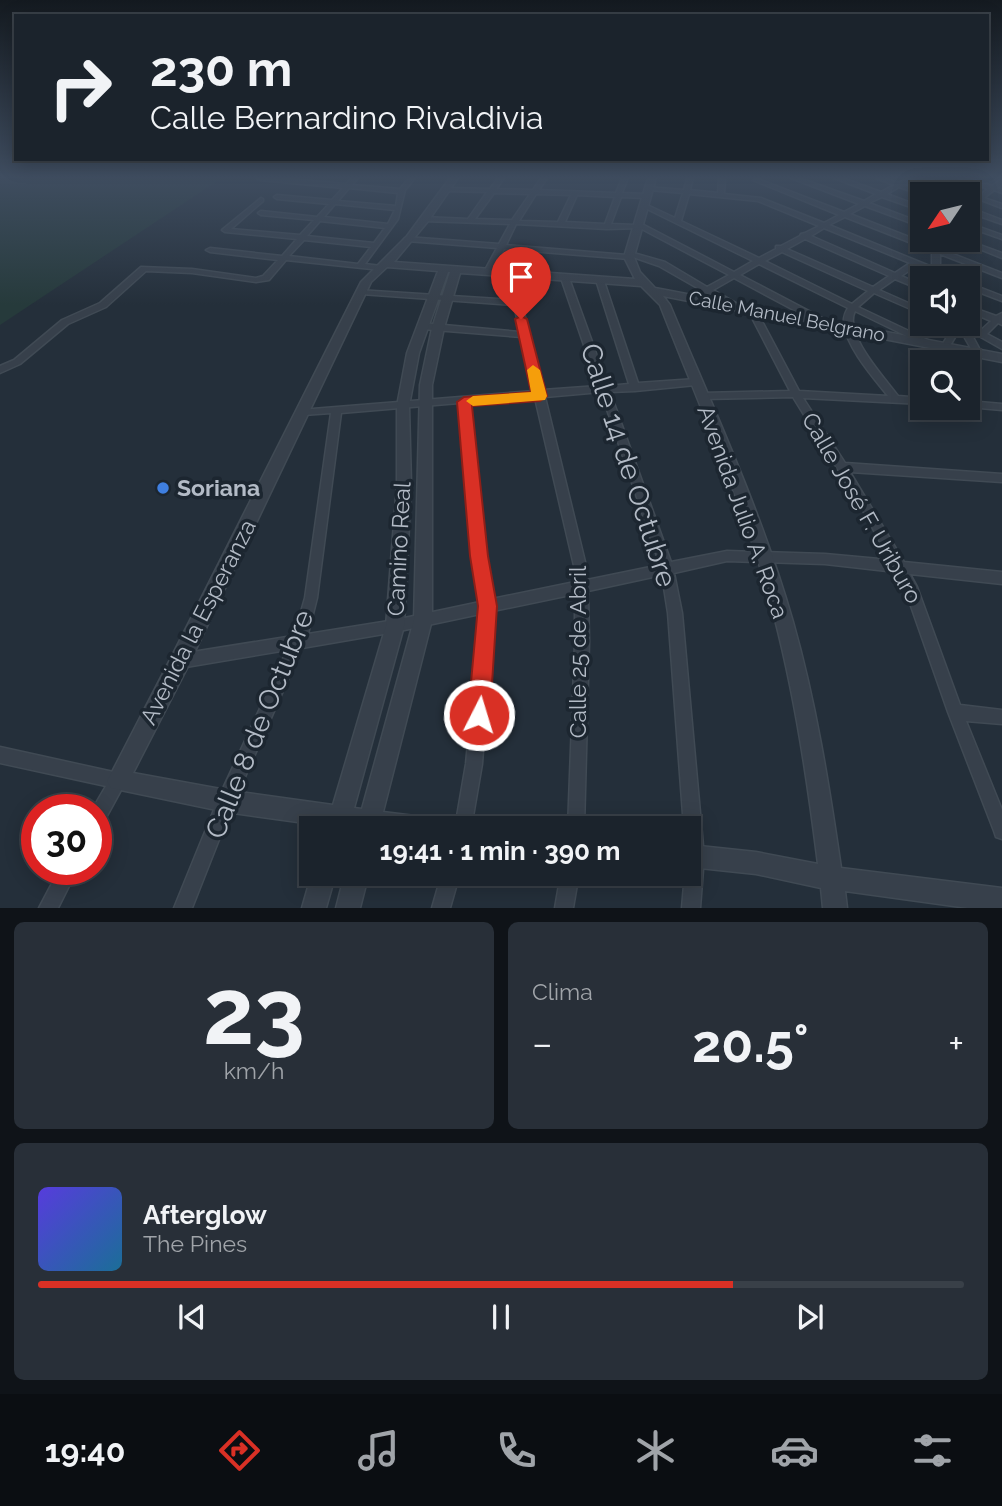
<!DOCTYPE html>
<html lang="es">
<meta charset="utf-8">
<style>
:root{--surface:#1b232c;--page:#282f38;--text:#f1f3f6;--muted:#a0a4a9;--line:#394048;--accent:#d93025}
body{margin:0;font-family:Raleway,sans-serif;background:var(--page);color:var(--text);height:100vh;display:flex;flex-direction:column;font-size:26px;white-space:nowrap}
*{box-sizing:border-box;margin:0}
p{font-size:23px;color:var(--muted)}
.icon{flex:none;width:38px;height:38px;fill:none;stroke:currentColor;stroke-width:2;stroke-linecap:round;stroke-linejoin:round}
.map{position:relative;height:908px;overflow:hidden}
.details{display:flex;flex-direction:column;gap:14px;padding:14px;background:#0f1318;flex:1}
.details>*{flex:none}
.banner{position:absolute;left:14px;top:14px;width:975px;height:147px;border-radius:0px;box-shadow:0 4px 18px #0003,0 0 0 2px var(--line);background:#1b232c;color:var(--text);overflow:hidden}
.needle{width:46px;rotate:235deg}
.controls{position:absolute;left:910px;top:182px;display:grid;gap:14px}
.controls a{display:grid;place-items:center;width:70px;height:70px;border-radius:0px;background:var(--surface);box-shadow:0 4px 18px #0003,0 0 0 2px var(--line);font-size:35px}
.speed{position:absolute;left:21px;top:794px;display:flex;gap:14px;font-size:35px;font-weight:700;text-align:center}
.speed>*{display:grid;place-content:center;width:91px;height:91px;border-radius:50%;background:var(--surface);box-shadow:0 4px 18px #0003,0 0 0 2px var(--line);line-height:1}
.speed .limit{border:10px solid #d22;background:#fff;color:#111}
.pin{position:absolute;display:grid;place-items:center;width:60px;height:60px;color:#fff;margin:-72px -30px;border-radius:50% 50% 50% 0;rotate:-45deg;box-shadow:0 0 7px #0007}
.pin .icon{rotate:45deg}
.me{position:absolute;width:77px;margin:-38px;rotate:5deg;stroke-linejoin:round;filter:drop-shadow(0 0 5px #0008)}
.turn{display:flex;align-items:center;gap:24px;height:147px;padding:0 21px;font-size:32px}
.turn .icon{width:91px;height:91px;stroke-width:2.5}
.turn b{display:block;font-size:49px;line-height:60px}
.big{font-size:52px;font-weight:700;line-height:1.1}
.details .tile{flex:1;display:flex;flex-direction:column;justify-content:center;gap:10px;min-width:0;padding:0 24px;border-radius:10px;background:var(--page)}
.details .dial{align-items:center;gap:0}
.dial b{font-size:91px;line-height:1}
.song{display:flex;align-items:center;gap:21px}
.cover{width:84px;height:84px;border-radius:10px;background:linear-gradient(135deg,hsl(250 70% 55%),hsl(200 70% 35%))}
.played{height:7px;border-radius:4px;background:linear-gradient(90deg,var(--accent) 75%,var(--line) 75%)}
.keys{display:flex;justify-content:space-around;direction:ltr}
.heat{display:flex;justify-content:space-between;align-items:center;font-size:38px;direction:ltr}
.details .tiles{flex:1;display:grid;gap:14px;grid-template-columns:1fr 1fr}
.tile:last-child{grid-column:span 2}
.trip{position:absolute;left:299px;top:816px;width:402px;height:70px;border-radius:0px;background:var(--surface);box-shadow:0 4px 18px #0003,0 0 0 2px var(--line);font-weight:700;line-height:70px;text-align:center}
.tab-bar{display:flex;height:112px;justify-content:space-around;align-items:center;background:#0b0e12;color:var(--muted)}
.tab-bar .icon{width:49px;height:49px}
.tab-bar .on{color:var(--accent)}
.tab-bar b{font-size:32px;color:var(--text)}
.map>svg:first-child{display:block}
.green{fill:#263a3b}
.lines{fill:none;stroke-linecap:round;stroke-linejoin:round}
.minor-casing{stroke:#404a54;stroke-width:3}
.tertiary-casing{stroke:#404a54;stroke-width:3}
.minor{fill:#37404b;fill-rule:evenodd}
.tertiary{fill:#37404b;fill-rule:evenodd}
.route{fill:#d93025;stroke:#8d1f18;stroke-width:2}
.slow{fill:#f59e0b}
.shop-dot{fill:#3f7fe0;stroke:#1c2630;stroke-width:2.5}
.labels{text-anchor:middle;stroke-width:7;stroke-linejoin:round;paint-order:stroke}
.far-street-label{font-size:19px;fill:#b3bbc6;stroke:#1c2630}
.poi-label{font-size:23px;font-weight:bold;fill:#b3bbc6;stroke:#1c2630;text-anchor:start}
.street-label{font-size:23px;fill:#b3bbc6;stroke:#1c2630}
.near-street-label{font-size:28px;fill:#b3bbc6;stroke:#1c2630}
</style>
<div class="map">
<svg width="1002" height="908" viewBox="0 0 1002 908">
<rect width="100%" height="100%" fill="#242f3a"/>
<path class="green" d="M0,178h222l-222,147z"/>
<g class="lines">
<g class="minor-casing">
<g id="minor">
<path d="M257,178h21l68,6 6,-6h6l-6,7 48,4 9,-11h6l-10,12 -7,29 -33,45 16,2v4l-95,-10 -17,20 -13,2 -64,-9 -46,-2 -40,36 -38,17 -48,40 -20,9v-7l14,-6 48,-40 38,-17 41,-36 51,2 64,9 7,-2 15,-16 -68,-8 -4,-2 4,-2 72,8 15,-17 -72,-7 -3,-2 39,-32 2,1v2l-32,28 69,6 14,-15 -53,-5 -3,-2 3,-2 56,6 12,-13 -52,-5 -3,-2 3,-2 55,5 11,-12 -83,-8zM349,188l49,5 -2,13 -58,-5zM335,204l60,6 -7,14 -64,-7zM320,221l65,7 -11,15 -67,-7zM304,240l67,7 -13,17 -69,-8z"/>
<path d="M498,178h6l-8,11 37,1 8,-12h6l-8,12 77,3 6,-15h6l-6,15 23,1 3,2 -3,2 -24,-1 -10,27 24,1 1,-2h4l94,49 19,-11 -112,-55v-2h4l30,14 8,-25 -34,-3 -2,-1v-2l37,3 3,-12h6l-3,12 28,3 1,-15h6l-1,16 37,4 63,25 15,-8 -86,-35 5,-1 86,33 15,-8 -68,-26h8l65,23 12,-7 -42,-16h8l39,14 13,-7 -18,-7h8l14,5c22,-12 49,3 71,10l1,1 -2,2v-2h-7l-47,-15 -10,6 24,9 -6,1 -23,-8 -12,7 35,13v4l-40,-14 -13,6 53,20v4l-57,-21 -15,8 82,32 1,-6h6l1,9 62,24v5l-62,-24v16l16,8h-18l-5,-5 -17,-7 -15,10 21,9v5l-27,-11 -16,11 43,19v5l-48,-21 -16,14 72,34 1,2 -4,3 -72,-35c-12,23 30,67 43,85l24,2v6l-119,-6 42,65 157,11v8l-152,-10 54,90 98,10v12l-92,-10 7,13 43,118 42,5v14l-36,-3 36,89v29l-6,-2 -2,-6 -46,-119 -43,-123 -9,-17 -71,-8 -98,-3 -53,12 8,40 22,244 -4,51h-18l3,-35h5v-45h-6l-16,-215 -6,-38 -74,16 1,51 -5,186h-16l7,-186v-48l-82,17 -11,153 -11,64h-16l11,-64 14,-150 -85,18 -93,16 -69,156 -41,104h-18l46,-113 67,-145 -107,18 -5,-2 -2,-5 2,-5 5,-2 113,-18 4,-10 8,-28 26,-185 -28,2 -3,-1 -2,-2 2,-2 234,-19 -12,-54 -100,-8 -4,-3 4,-3 98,9 -6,-27 -153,-11 -4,-2 1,-2 155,10 -6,-26 7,-2 29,118 55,-4 -37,-108 4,-2 4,2 39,108 21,-2 -33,-104 7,-2 35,105 58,-4 5,3 -5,3 -61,6 -25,1 61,170 56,-11 98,3 65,6 -29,-53 -68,-110 -91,2 -5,-3 5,-3 88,-2 -42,-81 4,-2 4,2 43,81 89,5c-15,-19 -41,-48 -44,-72 -1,-7 1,-11 4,-16l-89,-44 -19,11 88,46v4h-6l-88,-47 -21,12 23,13v4h-6l-23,-14 -10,6h-6v-4l10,-5 -42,-24 -26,-9 -4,2 -125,-10 -12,23 -4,2 -4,-2 13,-24 -90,-7 -3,-2 3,-2 92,7 11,-20 -87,-3 -3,-2 3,-2 45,2 19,-27 -40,-1 -2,-1v-2l45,1zM494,193l36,1 -18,26 -37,-1zM536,194l35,1 -13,27 -39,-1zM689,194l69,7 61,25 -14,7 -4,1 -1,2 -19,10h-5v3l-17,9 -78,-37zM577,195l38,2 -10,27 -40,-2zM845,217l87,34v16l-103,-42zM516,224l91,5 33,-1 89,47 -22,12 -42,-25 -35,-10 -3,3 -121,-10zM824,228l86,35 -15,10 -84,-37zM805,239l84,37 -16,11 -86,-38zM782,252l86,39 -16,13 -87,-43zM601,392l59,173 -73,15v-10l-42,-173zM535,398l40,172v12l-83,17 -7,-43 -16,-153zM459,403l14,153 7,46 -85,18 -87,14 9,-36 24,-185z"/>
<path d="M958,178h9l25,8 10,-7v5l-5,4 5,1v4l-8,-3 -10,8 18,6v4l-21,-8 -11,8 32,12v4l-34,-12v-8l7,-5 -3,-2v-2l7,1 9,-7z"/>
<path d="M968,223l34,12v4l-34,-12z"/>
<path d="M957,240h9l36,13v5z"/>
<path d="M968,283l34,13v5l-34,-13z"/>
<path d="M968,306l28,10 6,-3v12l-4,-2 -11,11 15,8v7l-23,-13v-4l12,-11 -23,-10z"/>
<path d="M958,324h8l15,28 -1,2h-6l-14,-25 -12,20h-6l-1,-2 13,-22z"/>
<path d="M968,401l34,3v6l-34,-3z"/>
<path d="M0,747l118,26 6,2 2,6 -24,44 -6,2v-17h-4l14,-24 -106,-23z"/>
<path d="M59,870h18l-19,38h-19z"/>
<path d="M442,873h18l-10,35h-18z"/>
<path d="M561,873h18l-6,35h-18z"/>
</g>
</g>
<g class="tertiary-casing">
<g id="tertiary">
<path d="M450,178h8l-29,42 -35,42 241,17 -11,-22 24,-79h8l-22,79 6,15 15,16 347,66v8l-339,-66 7,9c44,105 92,208 123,317 23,81 36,163 48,246l161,20v20h-34l-123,-17 2,17h-24l-2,-20 -65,-14 -66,-7v-22l66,7 62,12c-12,-95 -26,-189 -53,-281 -29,-95 -69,-186 -105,-278l-19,-19 -181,-13 -16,55 -12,57v235l-49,192 40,5 8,3 3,8h-108l1,-2 -101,-14 -115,-24 -4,-7 4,-7 62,-120 188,-372 46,-46zM387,267l51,4 -31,82 -10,53v78l-11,142 -53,179 -107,-15 -93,-17 54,-105 184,-386zM448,272h2l-18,56 -12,57 -6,235 -52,189 -8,-1 50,-182 7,-142 -2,-78 10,-53z"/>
<path d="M312,873h24l-10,35h-24z"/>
<path d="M345,873h24l-9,35h-24z"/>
</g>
</g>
<use href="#minor" class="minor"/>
<use href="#tertiary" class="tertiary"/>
</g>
<linearGradient id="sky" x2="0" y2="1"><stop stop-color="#141a20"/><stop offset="0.58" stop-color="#3f4d60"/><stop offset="1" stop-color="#3f4d60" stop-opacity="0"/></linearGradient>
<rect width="1002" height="305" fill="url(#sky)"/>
<path class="route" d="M521,316l6,3 20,77 -7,5 -68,5 16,150 9,50 -7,109 -3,8 -8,3 -8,-3 -3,-8 10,-109 -8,-50 -13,-154 7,-5 67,-5 -16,-73z"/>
<path class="slow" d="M533,365l7,5 7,26 -2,4 -72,6 -7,-5 7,-5 58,-4 -4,-22z"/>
<circle class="shop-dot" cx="163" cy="488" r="7"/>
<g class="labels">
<g class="far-street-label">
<text transform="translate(787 316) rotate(11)" y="7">Calle Manuel Belgrano</text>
</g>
<g class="poi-label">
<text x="177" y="496">Soriana</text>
</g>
<g class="street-label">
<text transform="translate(862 508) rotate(60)" y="8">Calle José F. Uriburo</text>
<text transform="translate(743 512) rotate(70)" y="8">Avenida Julio A. Roca</text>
<text transform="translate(399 549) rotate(-87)" y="8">Camino Real</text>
<text transform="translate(198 622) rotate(-63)" y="8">Avenida la Esperanza</text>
<text transform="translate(578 652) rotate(-90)" y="8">Calle 25 de Abril</text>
</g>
<g class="near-street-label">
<text transform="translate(629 465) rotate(72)" y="10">Calle 14 de Octubre</text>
<text transform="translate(259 724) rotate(-68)" y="10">Calle 8 de Octubre</text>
</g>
</g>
</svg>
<div class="controls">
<a><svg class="needle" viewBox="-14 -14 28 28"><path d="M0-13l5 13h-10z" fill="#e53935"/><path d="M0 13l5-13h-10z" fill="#a0a4a9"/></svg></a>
<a><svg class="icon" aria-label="sound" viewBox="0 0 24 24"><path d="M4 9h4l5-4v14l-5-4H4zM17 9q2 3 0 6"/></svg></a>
<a><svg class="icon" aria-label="search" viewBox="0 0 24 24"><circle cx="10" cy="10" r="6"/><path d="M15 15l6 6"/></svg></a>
</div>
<div class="speed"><div class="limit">30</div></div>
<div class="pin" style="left:521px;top:319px;background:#d93025"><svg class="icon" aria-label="arrive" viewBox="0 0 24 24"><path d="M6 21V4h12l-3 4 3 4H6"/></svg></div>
<svg class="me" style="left:479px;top:715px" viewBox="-20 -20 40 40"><circle r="17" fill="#d93025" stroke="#fff" stroke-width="3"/><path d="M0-11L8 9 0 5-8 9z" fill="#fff"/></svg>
<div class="trip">19:41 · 1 min · 390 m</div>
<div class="banner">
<div class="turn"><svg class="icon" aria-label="right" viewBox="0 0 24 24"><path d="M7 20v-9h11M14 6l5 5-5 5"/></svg><div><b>230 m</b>Calle Bernardino Rivaldivia</div></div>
</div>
</div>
<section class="details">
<div class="tiles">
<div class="tile dial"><b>23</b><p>km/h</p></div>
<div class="tile"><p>Clima</p>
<div class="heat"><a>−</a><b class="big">20.5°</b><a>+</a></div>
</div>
<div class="tile">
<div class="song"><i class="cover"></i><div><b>Afterglow</b><p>The Pines</p></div></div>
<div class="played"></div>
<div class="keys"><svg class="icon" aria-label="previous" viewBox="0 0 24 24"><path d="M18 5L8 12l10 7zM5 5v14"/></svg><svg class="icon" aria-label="pause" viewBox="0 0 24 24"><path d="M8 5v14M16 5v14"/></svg><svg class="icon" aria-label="next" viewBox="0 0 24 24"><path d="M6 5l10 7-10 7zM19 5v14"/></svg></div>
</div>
</div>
</section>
<nav class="tab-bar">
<b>19:40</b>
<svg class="icon on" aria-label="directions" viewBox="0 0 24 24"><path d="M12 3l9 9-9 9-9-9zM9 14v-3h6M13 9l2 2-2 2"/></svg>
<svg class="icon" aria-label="music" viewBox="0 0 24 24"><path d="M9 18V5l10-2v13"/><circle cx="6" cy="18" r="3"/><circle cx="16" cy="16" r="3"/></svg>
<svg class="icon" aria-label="phone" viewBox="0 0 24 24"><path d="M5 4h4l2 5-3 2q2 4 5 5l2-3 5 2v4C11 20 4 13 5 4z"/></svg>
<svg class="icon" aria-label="climate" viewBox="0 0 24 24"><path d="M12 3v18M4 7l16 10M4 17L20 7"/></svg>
<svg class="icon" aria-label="car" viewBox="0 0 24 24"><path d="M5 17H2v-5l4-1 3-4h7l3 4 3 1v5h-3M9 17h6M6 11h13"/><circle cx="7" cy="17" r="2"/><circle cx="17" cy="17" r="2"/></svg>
<svg class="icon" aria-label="filters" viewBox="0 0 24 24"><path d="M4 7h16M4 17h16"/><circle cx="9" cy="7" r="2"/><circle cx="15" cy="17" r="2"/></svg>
</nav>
